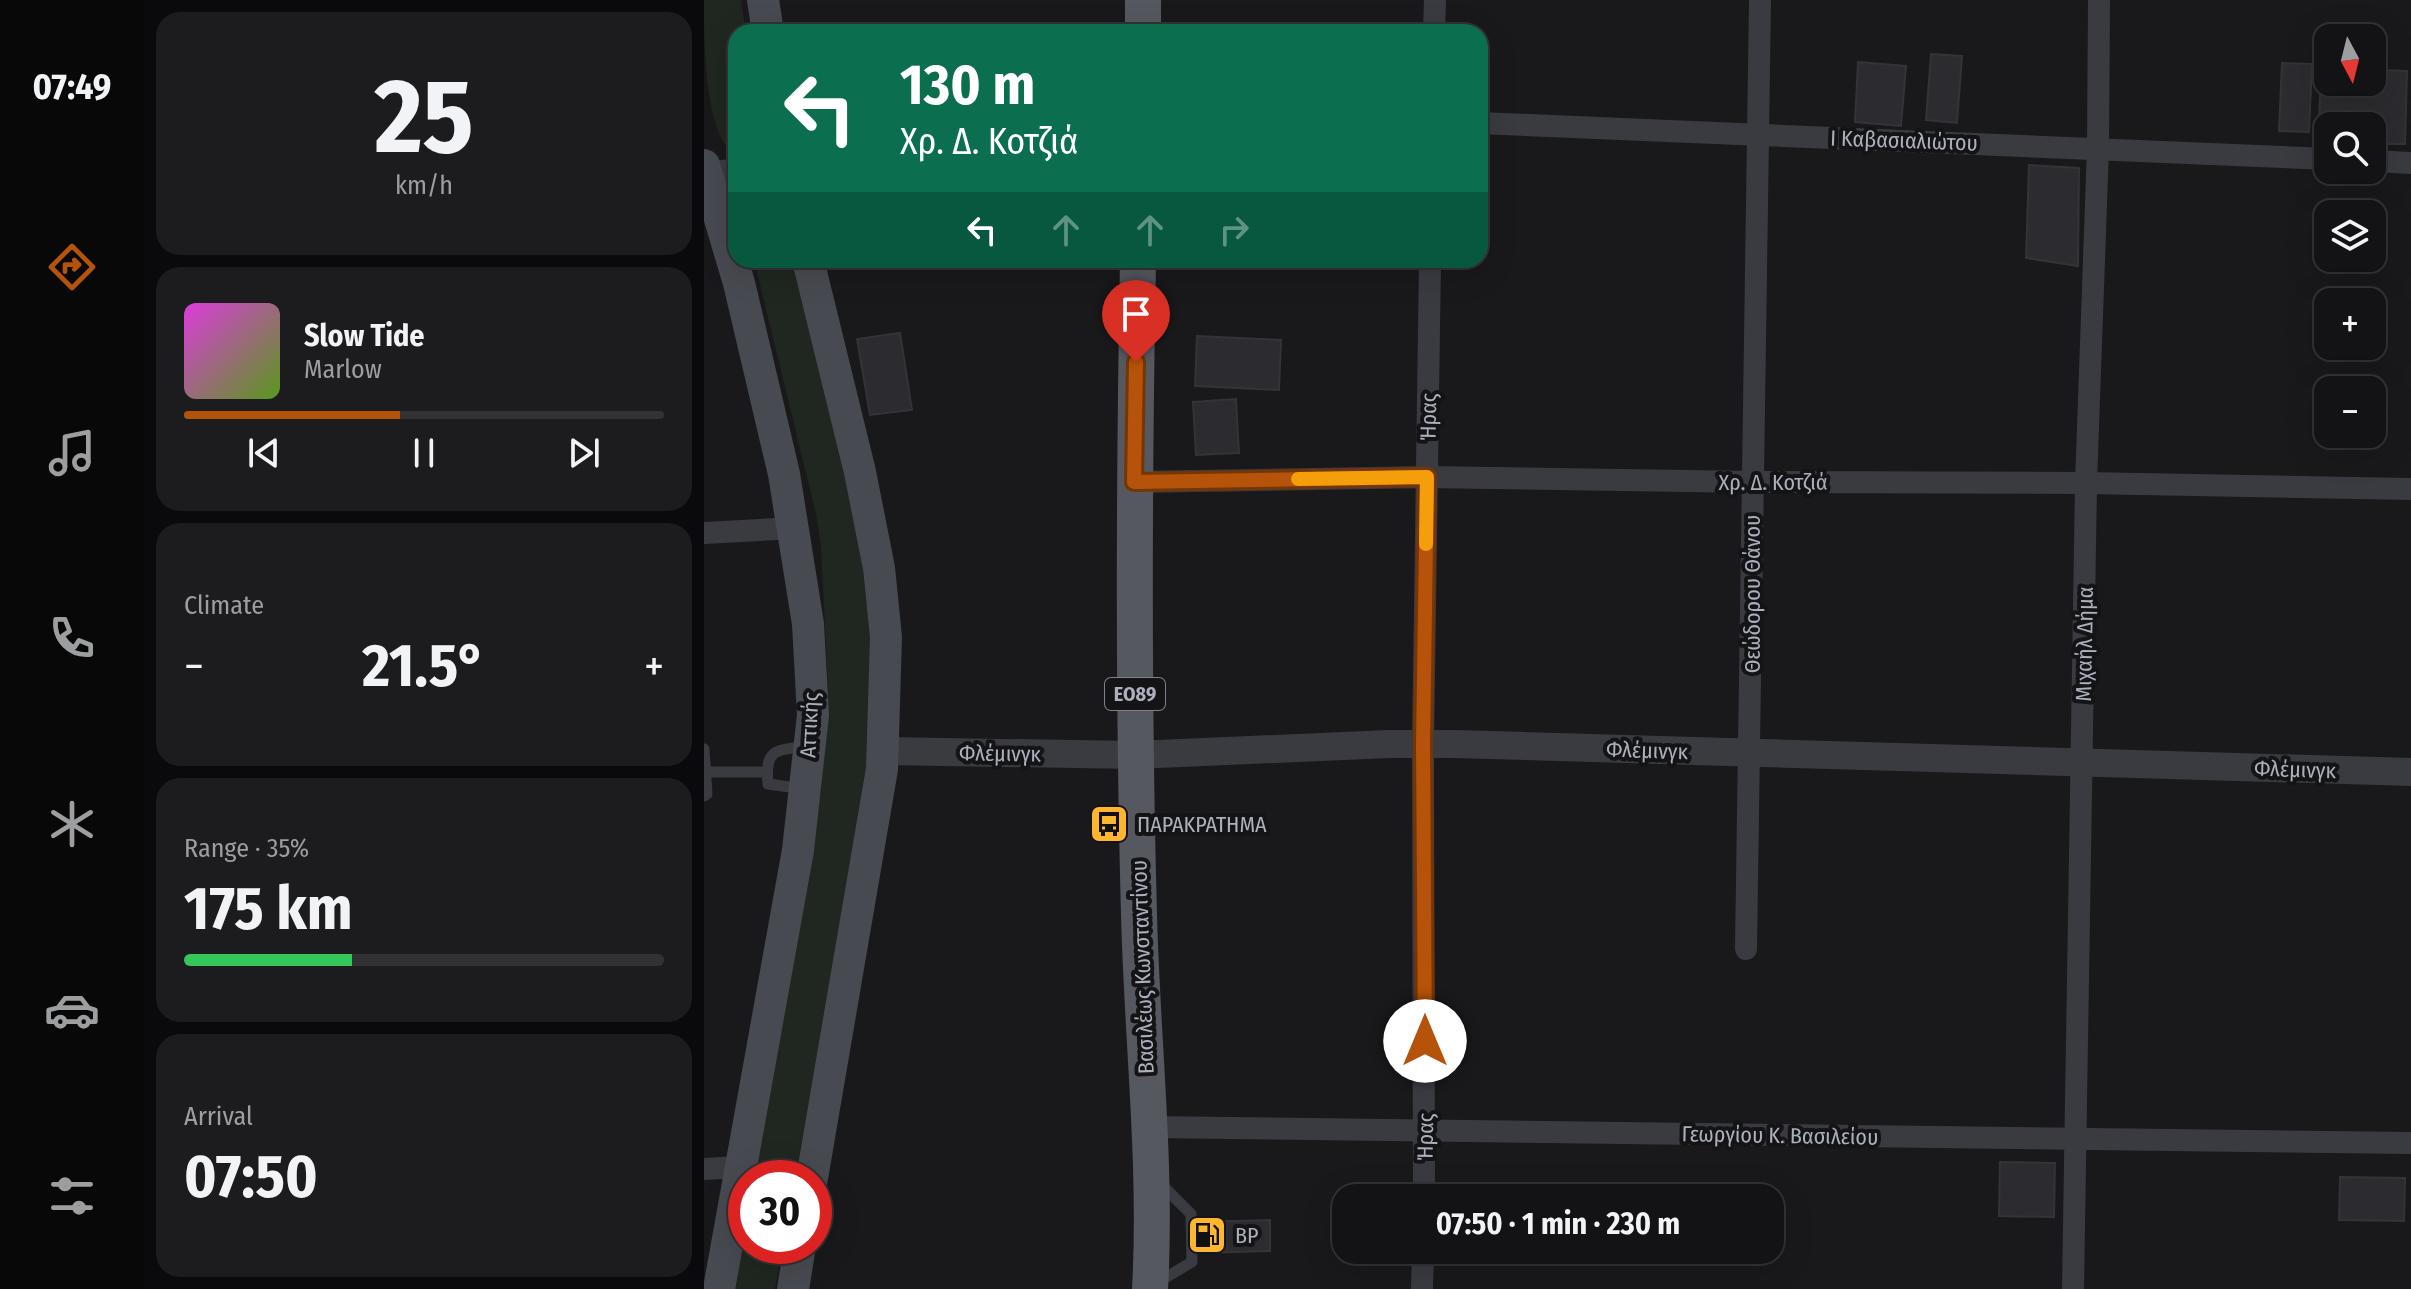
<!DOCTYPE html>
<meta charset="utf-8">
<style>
:root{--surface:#131315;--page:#1c1c1e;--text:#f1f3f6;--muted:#9d9ea0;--line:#323234;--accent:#b45309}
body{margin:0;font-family:"Fira Sans Condensed",sans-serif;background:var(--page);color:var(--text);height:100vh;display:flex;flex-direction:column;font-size:30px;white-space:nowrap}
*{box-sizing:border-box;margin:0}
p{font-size:26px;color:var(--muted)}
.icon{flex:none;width:44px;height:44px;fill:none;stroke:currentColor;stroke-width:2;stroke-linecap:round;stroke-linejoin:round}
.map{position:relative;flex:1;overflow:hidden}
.side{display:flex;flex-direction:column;gap:12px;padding:12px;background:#0a0a0c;width:560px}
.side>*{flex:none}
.top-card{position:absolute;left:24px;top:24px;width:760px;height:244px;border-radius:24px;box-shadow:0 8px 32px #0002,0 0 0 2px var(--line);background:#0b6e4f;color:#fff;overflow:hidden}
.needle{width:52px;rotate:173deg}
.tools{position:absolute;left:1610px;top:24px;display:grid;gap:16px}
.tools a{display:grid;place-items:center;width:72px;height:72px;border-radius:16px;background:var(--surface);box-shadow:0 8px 32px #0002,0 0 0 2px var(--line);font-size:40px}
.speed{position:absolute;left:24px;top:1160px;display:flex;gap:16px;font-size:40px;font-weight:700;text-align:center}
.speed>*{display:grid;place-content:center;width:104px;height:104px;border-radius:50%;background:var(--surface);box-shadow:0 8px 32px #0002,0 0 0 2px var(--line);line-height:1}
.speed .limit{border:12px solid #d22;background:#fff;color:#111}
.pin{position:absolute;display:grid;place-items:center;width:68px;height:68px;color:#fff;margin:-82px -34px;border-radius:50% 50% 50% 0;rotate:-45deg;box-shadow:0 0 8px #0007}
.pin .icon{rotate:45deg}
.me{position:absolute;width:88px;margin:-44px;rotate:0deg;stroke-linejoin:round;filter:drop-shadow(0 0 6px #0008)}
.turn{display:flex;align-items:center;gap:28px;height:168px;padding:0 40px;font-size:36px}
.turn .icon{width:104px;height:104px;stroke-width:2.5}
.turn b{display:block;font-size:56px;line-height:68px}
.lanes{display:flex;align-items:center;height:76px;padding:0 40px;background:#0003;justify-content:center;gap:40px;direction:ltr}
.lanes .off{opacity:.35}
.big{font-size:60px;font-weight:700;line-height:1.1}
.side .card{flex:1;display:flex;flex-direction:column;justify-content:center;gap:12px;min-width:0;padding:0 28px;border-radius:24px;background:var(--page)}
.side .dial{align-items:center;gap:0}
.dial b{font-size:104px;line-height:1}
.song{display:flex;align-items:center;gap:24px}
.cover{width:96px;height:96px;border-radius:12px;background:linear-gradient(135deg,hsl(300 70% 55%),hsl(90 70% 35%))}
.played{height:8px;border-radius:4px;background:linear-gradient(90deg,var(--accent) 45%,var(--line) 45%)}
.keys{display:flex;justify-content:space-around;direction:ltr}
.heat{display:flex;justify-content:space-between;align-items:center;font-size:44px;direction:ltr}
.charge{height:12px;border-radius:6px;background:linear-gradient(90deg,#34c759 35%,var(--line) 0)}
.trip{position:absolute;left:628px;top:1184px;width:452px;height:80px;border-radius:24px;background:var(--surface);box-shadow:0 8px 32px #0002,0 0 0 2px var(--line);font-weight:700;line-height:80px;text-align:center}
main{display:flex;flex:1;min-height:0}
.dock{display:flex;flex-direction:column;width:144px;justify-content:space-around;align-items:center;background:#080808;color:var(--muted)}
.dock .icon{width:56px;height:56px}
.dock .on{color:var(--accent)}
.dock b{font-size:36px;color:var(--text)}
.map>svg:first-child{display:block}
.green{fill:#1f2720}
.building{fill:#2c2c30;stroke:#333338;stroke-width:2}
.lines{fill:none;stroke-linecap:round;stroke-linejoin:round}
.service{stroke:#3a3b41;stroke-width:11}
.minor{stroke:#3a3b41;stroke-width:22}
.tertiary{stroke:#3a3b41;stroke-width:28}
.secondary{stroke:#484a51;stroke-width:32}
.primary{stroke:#565860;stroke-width:36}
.route-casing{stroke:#753606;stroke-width:20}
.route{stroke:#b45309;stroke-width:14}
.slow{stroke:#f59e0b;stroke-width:14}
.labels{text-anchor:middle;stroke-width:8;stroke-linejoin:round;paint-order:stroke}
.shield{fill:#141417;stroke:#7e818a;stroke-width:2}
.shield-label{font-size:20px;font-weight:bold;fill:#abb0bc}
.street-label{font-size:22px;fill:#abb0bc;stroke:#141417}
.poi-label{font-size:22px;fill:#abb0bc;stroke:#141417;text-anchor:start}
</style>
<main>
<nav class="dock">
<b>07:49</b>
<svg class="icon on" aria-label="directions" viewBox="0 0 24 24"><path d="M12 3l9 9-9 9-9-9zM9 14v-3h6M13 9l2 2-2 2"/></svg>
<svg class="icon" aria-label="music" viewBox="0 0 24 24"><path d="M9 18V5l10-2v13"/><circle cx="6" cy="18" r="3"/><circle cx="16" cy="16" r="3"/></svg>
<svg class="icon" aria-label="phone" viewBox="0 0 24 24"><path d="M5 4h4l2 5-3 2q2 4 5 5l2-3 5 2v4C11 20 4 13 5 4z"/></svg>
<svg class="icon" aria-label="climate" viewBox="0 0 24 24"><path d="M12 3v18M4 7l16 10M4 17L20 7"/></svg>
<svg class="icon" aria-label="car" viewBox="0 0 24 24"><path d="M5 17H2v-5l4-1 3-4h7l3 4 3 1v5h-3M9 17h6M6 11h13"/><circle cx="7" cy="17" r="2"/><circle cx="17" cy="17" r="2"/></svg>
<svg class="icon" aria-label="filters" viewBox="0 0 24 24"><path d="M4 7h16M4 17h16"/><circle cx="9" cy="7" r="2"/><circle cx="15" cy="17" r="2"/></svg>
</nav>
<section class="side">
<div class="card dial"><b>25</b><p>km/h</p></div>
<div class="card">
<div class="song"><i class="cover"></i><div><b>Slow Tide</b><p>Marlow</p></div></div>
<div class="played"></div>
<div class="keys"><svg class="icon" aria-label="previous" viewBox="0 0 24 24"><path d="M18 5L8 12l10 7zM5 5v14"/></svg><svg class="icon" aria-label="pause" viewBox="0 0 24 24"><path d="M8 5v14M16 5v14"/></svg><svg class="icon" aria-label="next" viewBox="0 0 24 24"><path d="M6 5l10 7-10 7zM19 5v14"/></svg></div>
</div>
<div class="card"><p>Climate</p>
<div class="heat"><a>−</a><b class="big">21.5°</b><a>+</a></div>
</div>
<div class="card"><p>Range · 35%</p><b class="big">175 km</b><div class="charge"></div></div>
<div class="card"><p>Arrival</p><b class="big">07:50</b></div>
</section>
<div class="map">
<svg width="1707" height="1289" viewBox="0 0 1707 1289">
<rect width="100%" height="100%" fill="#19191c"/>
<g class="green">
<path d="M0,0h37l5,32h-10v124c-32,-21 -32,-116 -32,-156z"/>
<path d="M50,260h37l66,256 18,162 -1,67 -79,433h-43l69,-387 7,-106 -7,-139 -5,-32z"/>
<path d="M42,1212v34h37l-8,43h-43z"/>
</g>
<g class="building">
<path d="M1227,54l31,2 -5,67 -31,-3z"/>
<path d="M1154,62l48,4 -5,60 -46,-4z"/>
<path d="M1578,63l30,1 -3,68 -30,-1z"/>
<path d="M1617,63h7v19h44v-4h10v-8l25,1 -2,73h-23l1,-11 -11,-1v-6l-53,-1z"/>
<path d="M1325,165l50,3 -1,98 -52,-8z"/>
<path d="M196,333l12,77 -42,5 -13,-76z"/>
<path d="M493,336l84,4 -2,50 -84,-4z"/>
<path d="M532,399l3,54 -43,2 -3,-53z"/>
<path d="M1296,1162l55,1 -1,54 -55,-1z"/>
<path d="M1636,1177l65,1 -1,43 -65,-1z"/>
<path d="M566,1220v31l-69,2 -1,-31z"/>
</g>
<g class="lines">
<g class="service">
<path d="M0,749l3,45 -3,2"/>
<path d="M3,772h60"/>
<path d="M100,789l-36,-5c-3,-36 7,-33 38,-38"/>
<path d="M454,1282l34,-20 -1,-48 -30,-30"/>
</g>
<g class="minor">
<path d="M730,32l1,-32"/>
<path d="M776,123l848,36"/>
<path d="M1668,161l39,2"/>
<path d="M0,172l32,-2"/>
<path d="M430,482l293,-5 326,5 333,1 325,6"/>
<path d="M0,533l90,-5"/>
<path d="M1042,949l14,-949"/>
<path d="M445,1127l1262,16"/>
<path d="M0,1169l35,-2"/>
<path d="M720,1198l-1,-454 7,-484"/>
<path d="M718,1289l1,-39"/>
<path d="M1369,1289l13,-806 12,-335 1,-148"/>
</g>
<path class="tertiary" d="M180,751l251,4 254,-11h65l957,28"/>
<g class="secondary">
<path d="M59,0l5,32"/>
<path d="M0,165l35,118 45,191 24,150 5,91 -15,135 -79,439"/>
<path d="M104,260l52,212 19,96 7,69 -4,132 -70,409"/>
<path d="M89,1289l7,-43"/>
</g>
<g class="primary">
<path d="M439,32v-32"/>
<path d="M434,260c-4,218 -5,436 1,654 3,125 18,250 11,375"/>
</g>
</g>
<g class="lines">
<g class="route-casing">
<path id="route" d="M432,362l-2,120 293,-5 -4,267 2,297"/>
</g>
<use href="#route" class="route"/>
<path class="slow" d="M594,479l129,-2 -1,67"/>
</g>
<defs>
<g id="bus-square" transform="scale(2)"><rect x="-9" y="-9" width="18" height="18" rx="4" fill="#feb62f" stroke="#141417"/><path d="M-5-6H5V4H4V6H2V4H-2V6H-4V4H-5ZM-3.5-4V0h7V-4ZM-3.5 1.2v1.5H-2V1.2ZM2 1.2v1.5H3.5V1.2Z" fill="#111"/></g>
<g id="fuel-square" transform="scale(2)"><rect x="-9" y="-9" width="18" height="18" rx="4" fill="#feb62f" stroke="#141417"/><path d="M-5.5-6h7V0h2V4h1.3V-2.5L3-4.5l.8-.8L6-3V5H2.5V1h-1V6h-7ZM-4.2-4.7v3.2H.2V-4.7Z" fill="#111"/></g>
</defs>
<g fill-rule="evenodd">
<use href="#bus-square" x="405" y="824"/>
<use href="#fuel-square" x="503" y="1235"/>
</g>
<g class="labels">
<rect class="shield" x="401" y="678" width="60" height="32" rx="6"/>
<g class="shield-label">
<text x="431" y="701">ΕΟ89</text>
</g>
<g class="street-label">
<text transform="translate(1200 140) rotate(2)" y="8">Ι Καβασιαλιώτου</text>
<text transform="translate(724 417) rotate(-89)" y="8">Ήρας</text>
<text x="1069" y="490">Χρ. Δ. Κοτζιά</text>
<text transform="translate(1048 594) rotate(-90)" y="8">Θεώδορου Θάνου</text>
<text transform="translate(1380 644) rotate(-89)" y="8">Μιχαήλ Δήμα</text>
<text transform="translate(105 725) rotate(-87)" y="8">Αττικής</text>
<text transform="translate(943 750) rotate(2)" y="8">Φλέμινγκ</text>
<text transform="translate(296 753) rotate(1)" y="8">Φλέμινγκ</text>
<text transform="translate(1591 769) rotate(2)" y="8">Φλέμινγκ</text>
<text transform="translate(438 967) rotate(-92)" y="8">Βασιλέως Κωνσταντίνου</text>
<text transform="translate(1076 1135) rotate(1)" y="8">Γεωργίου Κ. Βασιλείου</text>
<text transform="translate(721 1137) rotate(-89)" y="8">Ήρας</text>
</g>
<g class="poi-label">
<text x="433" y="832">ΠΑΡΑΚΡΑΤΗΜΑ</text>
<text x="531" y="1243">BP</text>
</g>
</g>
</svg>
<div class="tools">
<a><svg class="needle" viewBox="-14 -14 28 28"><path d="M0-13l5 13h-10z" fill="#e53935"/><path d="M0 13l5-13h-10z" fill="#9d9ea0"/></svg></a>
<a><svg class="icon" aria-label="search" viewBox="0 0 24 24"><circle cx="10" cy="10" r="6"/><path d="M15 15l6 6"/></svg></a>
<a><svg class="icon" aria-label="layers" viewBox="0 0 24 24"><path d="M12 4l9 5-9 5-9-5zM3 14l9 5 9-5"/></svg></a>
<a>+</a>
<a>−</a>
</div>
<div class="speed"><div class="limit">30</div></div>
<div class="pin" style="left:432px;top:362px;background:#d93025"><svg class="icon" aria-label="arrive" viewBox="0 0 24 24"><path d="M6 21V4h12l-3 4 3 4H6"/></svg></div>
<svg class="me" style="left:721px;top:1041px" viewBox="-20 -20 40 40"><circle r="19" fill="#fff"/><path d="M0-13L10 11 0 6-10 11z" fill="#b45309"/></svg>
<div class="trip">07:50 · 1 min · 230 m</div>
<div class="top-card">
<div class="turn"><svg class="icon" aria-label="left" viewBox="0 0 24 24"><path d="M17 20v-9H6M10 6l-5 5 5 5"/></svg><div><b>130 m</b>Χρ. Δ. Κοτζιά</div></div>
<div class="lanes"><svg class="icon" aria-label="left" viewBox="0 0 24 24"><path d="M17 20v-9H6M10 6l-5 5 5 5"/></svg><svg class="icon off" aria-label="ahead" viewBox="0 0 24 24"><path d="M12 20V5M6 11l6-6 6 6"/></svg><svg class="icon off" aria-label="ahead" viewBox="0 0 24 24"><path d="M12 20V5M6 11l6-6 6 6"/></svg><svg class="icon off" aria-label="right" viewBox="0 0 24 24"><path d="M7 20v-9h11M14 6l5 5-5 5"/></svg></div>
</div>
</div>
</main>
